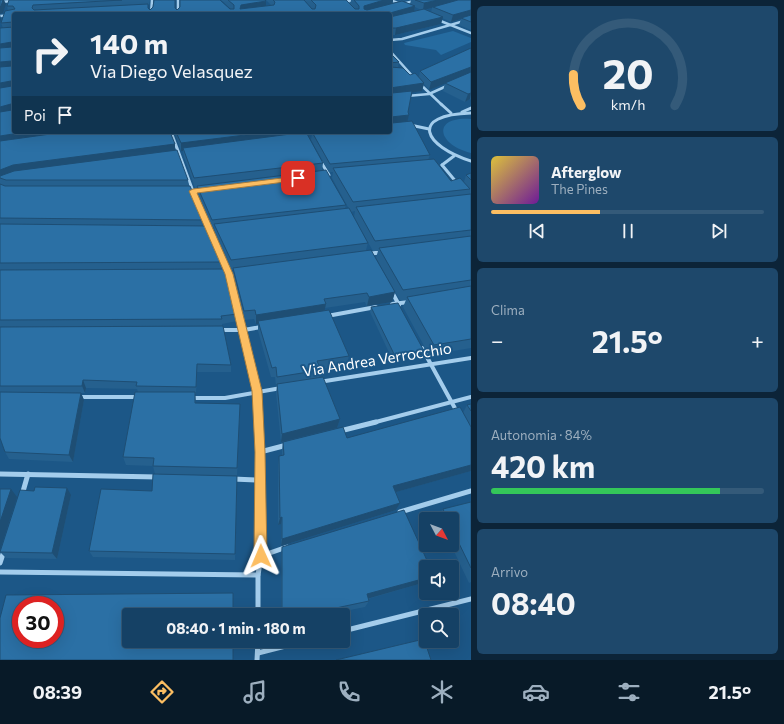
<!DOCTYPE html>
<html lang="it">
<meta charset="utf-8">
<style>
:root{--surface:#154165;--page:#1e486b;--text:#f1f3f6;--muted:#9dafbf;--line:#345a79;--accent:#fcbe62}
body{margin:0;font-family:Commissioner,sans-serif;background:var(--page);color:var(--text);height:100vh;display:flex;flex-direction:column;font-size:15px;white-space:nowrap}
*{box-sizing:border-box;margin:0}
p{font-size:13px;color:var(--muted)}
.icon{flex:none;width:22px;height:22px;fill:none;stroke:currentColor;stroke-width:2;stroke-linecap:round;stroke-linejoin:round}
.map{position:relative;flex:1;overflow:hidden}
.panel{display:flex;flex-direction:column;gap:6px;padding:6px;background:#0c2438;width:313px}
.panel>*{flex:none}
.top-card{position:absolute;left:12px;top:12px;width:380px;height:122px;border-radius:4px;box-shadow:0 4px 16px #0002,0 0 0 1px var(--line);background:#154165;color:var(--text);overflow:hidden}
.needle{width:26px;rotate:131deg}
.tools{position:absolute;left:419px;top:512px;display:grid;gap:8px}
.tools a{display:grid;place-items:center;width:40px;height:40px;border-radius:4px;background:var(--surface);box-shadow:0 4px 16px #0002,0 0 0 1px var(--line);font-size:20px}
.speed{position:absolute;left:12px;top:596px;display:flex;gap:8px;font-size:20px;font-weight:700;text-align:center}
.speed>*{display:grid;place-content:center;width:52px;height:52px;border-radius:50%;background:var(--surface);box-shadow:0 4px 16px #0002,0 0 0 1px var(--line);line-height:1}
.speed .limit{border:6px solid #d22;background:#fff;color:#111}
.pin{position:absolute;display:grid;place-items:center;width:34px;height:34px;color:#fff;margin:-17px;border-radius:8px;box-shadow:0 2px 6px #0006}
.me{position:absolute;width:44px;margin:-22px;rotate:359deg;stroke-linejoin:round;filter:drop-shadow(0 0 3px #0008)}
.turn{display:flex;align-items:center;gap:14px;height:84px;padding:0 12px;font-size:18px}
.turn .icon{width:52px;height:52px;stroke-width:2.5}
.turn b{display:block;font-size:28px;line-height:34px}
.then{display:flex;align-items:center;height:38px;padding:0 12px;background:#0003;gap:8px;font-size:15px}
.big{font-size:30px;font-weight:700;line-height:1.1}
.panel .widget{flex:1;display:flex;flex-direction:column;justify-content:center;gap:6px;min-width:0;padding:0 14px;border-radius:6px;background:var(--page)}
.panel .dial{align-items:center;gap:0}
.dial svg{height:104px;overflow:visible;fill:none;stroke:var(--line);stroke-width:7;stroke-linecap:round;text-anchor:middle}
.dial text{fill:var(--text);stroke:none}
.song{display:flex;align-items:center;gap:12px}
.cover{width:48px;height:48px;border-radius:6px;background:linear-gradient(135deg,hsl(50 70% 55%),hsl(280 70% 35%))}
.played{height:4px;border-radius:2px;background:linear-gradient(90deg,var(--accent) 40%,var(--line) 40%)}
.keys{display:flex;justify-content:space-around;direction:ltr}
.heat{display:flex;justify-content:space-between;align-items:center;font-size:22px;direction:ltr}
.charge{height:6px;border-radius:3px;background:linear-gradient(90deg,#34c759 84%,var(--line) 0)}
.trip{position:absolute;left:122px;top:608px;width:228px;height:40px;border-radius:4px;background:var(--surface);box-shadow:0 4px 16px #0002,0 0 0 1px var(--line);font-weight:700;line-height:40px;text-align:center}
.menu{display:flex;height:64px;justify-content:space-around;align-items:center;background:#081a28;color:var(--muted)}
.menu .icon{width:28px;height:28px}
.menu .on{color:var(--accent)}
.menu b{font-size:18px;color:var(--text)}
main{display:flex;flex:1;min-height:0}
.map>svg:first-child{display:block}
.green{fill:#256ba0}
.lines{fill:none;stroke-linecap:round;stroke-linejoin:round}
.street-far3{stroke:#a4cdec;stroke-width:2.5}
.street-far2{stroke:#a4cdec;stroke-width:3}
.street-far1{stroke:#a4cdec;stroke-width:4}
.street{stroke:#a4cdec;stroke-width:5}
.wall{fill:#25608e;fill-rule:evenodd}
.shaded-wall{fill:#1e4e74}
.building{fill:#2b70a5;stroke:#1e4e74;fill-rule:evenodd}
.route{fill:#fcbe62;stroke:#a47c40}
.labels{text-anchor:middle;stroke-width:4;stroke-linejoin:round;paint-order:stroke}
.street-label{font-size:15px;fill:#fff;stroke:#1c5787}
</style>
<main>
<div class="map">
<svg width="471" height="660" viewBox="0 0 471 660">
<rect width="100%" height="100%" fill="#1c5787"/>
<g class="green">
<path d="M453,31l18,7v4l-30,13 -5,-5 -31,-5 -1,-2z"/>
<path d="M471,119v34c-34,-8 -40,-37 0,-34z"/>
</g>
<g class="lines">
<g class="street-far3">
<path d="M178,0v14"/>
<path d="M390,0l11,4"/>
<path d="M0,2l14,-1"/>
<path d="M345,2l9,-2"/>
<path d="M402,4l16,-4"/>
<path d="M151,14l1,-14"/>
<path d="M0,16l14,-1"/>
<path d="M438,20l33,13"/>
<path d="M390,40l12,-1 69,-20"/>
<path d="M390,51l25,28"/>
<path d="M420,84l22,21"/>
<path d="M407,96l22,-2 20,-9"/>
</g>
<g class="street-far2">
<path d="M441,104l10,9"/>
<path d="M462,112l9,-4"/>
<path d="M471,113c-63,2 -47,33 0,48"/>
<path d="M410,125l19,4"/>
<path d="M171,132l23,62"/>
<path d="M321,162l8,13"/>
<path d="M442,165l15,18"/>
<path d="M442,165l12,-9"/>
<path d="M203,217l6,14"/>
</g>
<g class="street-far1">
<path d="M216,246l13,28 28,117 2,32"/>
<path d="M368,254l15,-2"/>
<path d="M392,292l7,13"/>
<path d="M392,304l17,-2"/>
<path d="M327,316l49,-9"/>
<path d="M219,330h25l17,-3"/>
<path d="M422,348l35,64"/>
<path d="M319,382l152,-24"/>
<path d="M79,397h59"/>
<path d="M191,398h34l56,-10"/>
<path d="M372,423l99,-26"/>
</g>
<g class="street">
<path d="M340,431l36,-9"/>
<path d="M260,452l27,-7"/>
<path d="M0,474l158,3"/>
<path d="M233,479l26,1"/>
<path d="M22,495l6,-21"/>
<path d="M400,512l71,-21"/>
<path d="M261,556l26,-9"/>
<path d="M0,563l4,-12"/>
<path d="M0,572l258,3"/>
<path d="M258,615v-40l3,-19 -2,-134"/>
<path d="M343,631l128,-32"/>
<path d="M258,653l47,-12"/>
<path d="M257,660l1,-19"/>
</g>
</g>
<g class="wall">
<path d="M9,0h141l-1,5h-1v3l2,2 25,-10v8l2,2 54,-1 -10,-9h44l1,1v5l5,-1 -5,-5h80l4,4 1,-4h42v3l7,-2 -3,-1h11l-5,1 7,3 1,-4h60v30l-12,-5 2,-6 -10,3 -9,-4 -1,6 -46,11h-5v-21h-376v118l161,18 13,30 1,6 16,34 1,6 18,36v7l13,45v7l-15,3 9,41v7h-34l-1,22h-1l1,9 44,1 -3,72 -82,-2 -2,-8 -27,-1 -3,-8 15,-65 -1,-3 -51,-1 -1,5h-4l3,7 -11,62 -64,-3 -4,-7 -5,-14v-410h3l-2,-5 7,-12 -1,-5zM415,7l6,3 -7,2zM432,8l-1,4 -6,-2z"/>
<path d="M471,48v52l-1,-1 -5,3 -22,-11 2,-8 -16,7 -5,-6 -2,7 -10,1 -4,20 1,3 -2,6 23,34 -2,5 23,21 13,1 2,-7 5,-2v175l-42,7 -26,-48 3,-7h-6l-5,-8 -3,10 -25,4 -2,-4 -40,6 -1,2 25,46 -3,10 -25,3 -2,9 21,41 -3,9 -56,14 -5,-49 1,-7h-1l-1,-9h-4l-13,-46v-7h-2l-2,-5 -10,1 -11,-43v-7h-2l-16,-37 -1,-6 -2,1 -15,-34v-6h-2l-11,-31 -1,-6h-2l-7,-19h128v1l3,-1h85v-79l9,9 -1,6 12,7 9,2 1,-6zM306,133l2,2 4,-1 -1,6 18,32h4l-1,6 17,31h-4l1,-4 -24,-34 1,-8zM355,211l-1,6 -3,-5zM362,232l11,19h5l-2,7 19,34 -29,-42 2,-7z"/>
<path d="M371,307l51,49 -29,5 -23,-49z"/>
<path d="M471,404v67l-75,21 4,11 -4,7 -115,36v-22l-3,1v-61l1,-8 3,-1v-5l1,-8 64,-4 116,-25 4,-8z"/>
<path d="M237,476l-2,84 -142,-3 -4,-6 63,-60z"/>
<path d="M71,495l-14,64 -51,-1 -6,-6z"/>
<path d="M471,502v80l-2,1 -18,-38h1v-26h-13l-2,-3 6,-7z"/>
<path d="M282,547l144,20v15l-58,17 1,2 -4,6 -40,8h-44v-61z"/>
</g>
<g class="shaded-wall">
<path d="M3,0h1l2,4 -3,9 -3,1v-7z"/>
<path d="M384,0h9l-1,4 -29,8 1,-6z"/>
<path d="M438,0h26l-31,7 -1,1 -9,2 1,-7z"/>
<path d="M266,1v7l-26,1 1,-4z"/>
<path d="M415,6l-1,7 -24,6v-6z"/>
<path d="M471,10v7l-10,1v1l-10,3 2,-7z"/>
<path d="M0,14l1,5 -1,4z"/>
<path d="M443,17l-2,7 -46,11 1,-7z"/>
<path d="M12,42l2,7 -14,2v-7z"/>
<path d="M12,61l2,7 -14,2v-8z"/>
<path d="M471,67v6l-42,17 2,-8z"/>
<path d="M11,81l3,7 -14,3v-8z"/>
<path d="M424,83l-2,8 -32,5v-8z"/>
<path d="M471,93l-1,6 -5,3 3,-8z"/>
<path d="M11,104l3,8 -14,3v-8z"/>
<path d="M409,115l-2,8 -17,2v-6l1,-2z"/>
<path d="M26,132h56l-82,12v-8z"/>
<path d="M269,132h33v4l-119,12v3h-2v-8z"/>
<path d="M308,132h22h-18v2l-4,1z"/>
<path d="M175,144v8l-175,26v-8l13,-5z"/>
<path d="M395,292l-3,10 -25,4 2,-9z"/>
<path d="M326,304l-2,9 -66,8v3h-2v-9z"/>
<path d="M424,351l-2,5 -29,5 2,-5z"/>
<path d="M83,380l3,8 -1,5 -3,-7z"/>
<path d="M81,393l3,7 -11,62 -4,-7z"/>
<path d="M340,419l-3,9 -56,14 1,-8z"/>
<path d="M471,465v6l-82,23 4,-8z"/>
<path d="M67,488l4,7 -14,64 -5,-6z"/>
<path d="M11,489l6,8 -17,53v-28z"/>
<path d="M400,503l-4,7 -115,36 1,-7z"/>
<path d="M282,517l-1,7 -3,1 2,-7z"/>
<path d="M426,578v4l-63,18 4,-6z"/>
</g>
<g class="building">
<path d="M0,0h3l-2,6 -1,1z"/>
<path d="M9,0h113l-89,5 -1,3 2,2 114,-6v4l2,2 3,-3 1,-7h21v8l2,2 3,-3v-7h40l10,9h4v-4l-6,-5h37l1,1 -25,4 -1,4 34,-4 1,-3 -2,-2h31l8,9h3l1,-4 -5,-5h35l9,9h4v-3l-5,-6h30l-20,6v3l3,1 35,-9 13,5 -25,7v2v-1h-376v30l-2,-2 -12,2v-16l14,-1 -1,-5 -12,1 4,-12 10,-2 -2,-3h-6z"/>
<path d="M415,0h23l-14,3z"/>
<path d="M458,0h13v10l-18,5 -20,-8z"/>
<path d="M424,9l19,8 -47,11h-6v-11z"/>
<path d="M471,15v7l-10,-4z"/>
<path d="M14,46v17l-2,-2 -12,1v-14l12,-1z"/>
<path d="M471,48v19l-40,15 -11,-11z"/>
<path d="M390,53l9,9 -9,1v2z"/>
<path d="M14,64v19l-3,-2 -11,2v-16l12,-1z"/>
<path d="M390,67l13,1 7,7 5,-2 9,10 -34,5z"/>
<path d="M471,72v21l-3,1 -23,-11z"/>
<path d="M14,84v23l-3,-3 -11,3v-19l12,-2z"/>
<path d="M412,91l-4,21 1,3 -18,2 -1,2v-27l2,1z"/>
<path d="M14,108v24h12l-26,4v-24l12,-2z"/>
<path d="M390,121l2,2 20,-2 18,34 -100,9 -18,-32h78z"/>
<path d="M65,132h105l5,12 -162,21 -13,5v-29z"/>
<path d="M176,132h93l-88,11z"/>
<path d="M306,132l17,31 -129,15 -11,-30z"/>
<path d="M177,150l11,30h-182l-6,-2v-2l14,-5z"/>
<path d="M434,159l17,22 9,-3 10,11 -117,13 -20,-34z"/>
<path d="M326,170l20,35 -134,15 -15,-34z"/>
<path d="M471,173v7l-5,-5z"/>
<path d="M0,184l5,2h185l15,34 -205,-2z"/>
<path d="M471,194v36l-96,11 -19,-34z"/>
<path d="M349,208l19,35 -137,17 -17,-36z"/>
<path d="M0,224l208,2 16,36 -224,1z"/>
<path d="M471,236v44l-68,10 -24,-42z"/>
<path d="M371,250l24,42 -26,5 -2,-4 -43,6 2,5 -70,11 -1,-5 -11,1 -11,-43z"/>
<path d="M226,269l11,45 -16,2 1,3 -222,1v-50z"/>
<path d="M471,286v53l-37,6 -27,-48z"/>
<path d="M398,303l26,48 -29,5 -24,-49z"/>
<path d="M329,310l20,46 -32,5 4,9 -44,7 -1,-10 -4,1 -14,-47z"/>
<path d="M223,326l8,39 -34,-1 -1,23 -60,-1 1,-4 -54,-2 -1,6h-82v-59z"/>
<path d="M323,377l17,42 -58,15 -5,-50z"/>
<path d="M0,392l81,1 -12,62 -64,-3 -5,-14z"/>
<path d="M135,392h60v11l45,1 -3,64 -84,-2 1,-8 -31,-1z"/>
<path d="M471,404v7l-4,-6z"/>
<path d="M460,407l11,20v38l-78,21 7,17 -118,36v-22l-2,1 -1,-62 5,-1 -1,-13 60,-15 4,11z"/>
<path d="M153,474l84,2 -2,78 -146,-3 12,-62 51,2z"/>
<path d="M35,487l32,1 -15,65 -52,-1 20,-62 14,1z"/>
<path d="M0,489h11l-11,33z"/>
<path d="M471,502v66l-19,-39v-10h-5l-4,-10z"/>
<path d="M404,510l26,57h-4v11l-59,16 2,7 -66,14h-21v-68z"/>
<path d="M233,593v22h-104v26h104v19h-233v-42l6,-23zM21,605h34v34h-34z"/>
<path d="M424,639l7,21h-95z"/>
</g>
<path class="route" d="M298,176l3,1v3l-104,13 36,81 29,117 3,61 2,104 -2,4 -4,2 -5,-2 -2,-4 1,-104 -3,-61 -27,-117 -36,-83 4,-2z"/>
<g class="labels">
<g class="street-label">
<text transform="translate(377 360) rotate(-9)" y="5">Via Andrea Verrocchio</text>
</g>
</g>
</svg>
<div class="tools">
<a><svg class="needle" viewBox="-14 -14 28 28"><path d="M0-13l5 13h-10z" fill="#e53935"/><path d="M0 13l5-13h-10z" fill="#9dafbf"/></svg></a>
<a><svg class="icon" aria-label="sound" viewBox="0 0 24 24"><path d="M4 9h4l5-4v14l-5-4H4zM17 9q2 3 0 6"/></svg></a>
<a><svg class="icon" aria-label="search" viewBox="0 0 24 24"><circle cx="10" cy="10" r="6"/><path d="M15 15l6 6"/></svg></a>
</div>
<div class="speed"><div class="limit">30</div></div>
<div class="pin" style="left:298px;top:178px;background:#d93025"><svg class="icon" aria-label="arrive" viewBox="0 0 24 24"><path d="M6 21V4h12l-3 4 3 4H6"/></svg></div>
<svg class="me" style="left:261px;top:556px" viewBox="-20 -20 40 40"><path d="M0-17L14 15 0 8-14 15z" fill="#fcbe62" stroke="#fff" stroke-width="4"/></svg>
<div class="trip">08:40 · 1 min · 180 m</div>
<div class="top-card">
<div class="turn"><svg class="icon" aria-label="right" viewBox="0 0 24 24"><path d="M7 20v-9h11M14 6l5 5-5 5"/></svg><div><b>140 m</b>Via Diego Velasquez</div></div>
<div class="then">Poi<svg class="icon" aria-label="arrive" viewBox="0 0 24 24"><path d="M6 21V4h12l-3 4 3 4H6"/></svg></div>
</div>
</div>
<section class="panel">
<div class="widget dial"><svg viewBox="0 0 100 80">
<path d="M14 69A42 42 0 1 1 86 69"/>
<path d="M14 69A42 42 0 0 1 8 45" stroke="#fcbe62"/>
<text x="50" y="56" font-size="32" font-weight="700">20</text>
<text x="50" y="72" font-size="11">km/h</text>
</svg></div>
<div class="widget">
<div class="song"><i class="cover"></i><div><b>Afterglow</b><p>The Pines</p></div></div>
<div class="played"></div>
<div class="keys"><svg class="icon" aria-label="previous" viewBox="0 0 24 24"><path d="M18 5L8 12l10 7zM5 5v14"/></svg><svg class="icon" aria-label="pause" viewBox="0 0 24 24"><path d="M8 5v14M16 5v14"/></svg><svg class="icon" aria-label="next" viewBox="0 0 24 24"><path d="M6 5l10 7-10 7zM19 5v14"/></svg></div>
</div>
<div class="widget"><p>Clima</p>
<div class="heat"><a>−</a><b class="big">21.5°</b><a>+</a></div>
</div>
<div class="widget"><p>Autonomia · 84%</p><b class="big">420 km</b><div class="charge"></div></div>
<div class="widget"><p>Arrivo</p><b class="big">08:40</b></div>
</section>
</main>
<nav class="menu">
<b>08:39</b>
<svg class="icon on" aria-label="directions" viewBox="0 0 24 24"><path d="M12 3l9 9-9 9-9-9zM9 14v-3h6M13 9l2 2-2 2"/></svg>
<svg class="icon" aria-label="music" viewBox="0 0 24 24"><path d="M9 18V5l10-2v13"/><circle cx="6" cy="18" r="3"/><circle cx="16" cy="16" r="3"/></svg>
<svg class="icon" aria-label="phone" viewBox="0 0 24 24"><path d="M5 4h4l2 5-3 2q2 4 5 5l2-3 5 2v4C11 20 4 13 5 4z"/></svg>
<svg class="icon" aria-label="climate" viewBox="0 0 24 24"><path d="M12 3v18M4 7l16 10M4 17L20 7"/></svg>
<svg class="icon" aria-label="car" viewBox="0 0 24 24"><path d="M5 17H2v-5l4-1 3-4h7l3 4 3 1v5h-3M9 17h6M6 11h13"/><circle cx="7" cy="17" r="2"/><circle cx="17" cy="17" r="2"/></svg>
<svg class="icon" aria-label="filters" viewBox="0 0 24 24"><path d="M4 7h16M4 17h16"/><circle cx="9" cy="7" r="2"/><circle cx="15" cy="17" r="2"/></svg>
<b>21.5°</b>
</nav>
